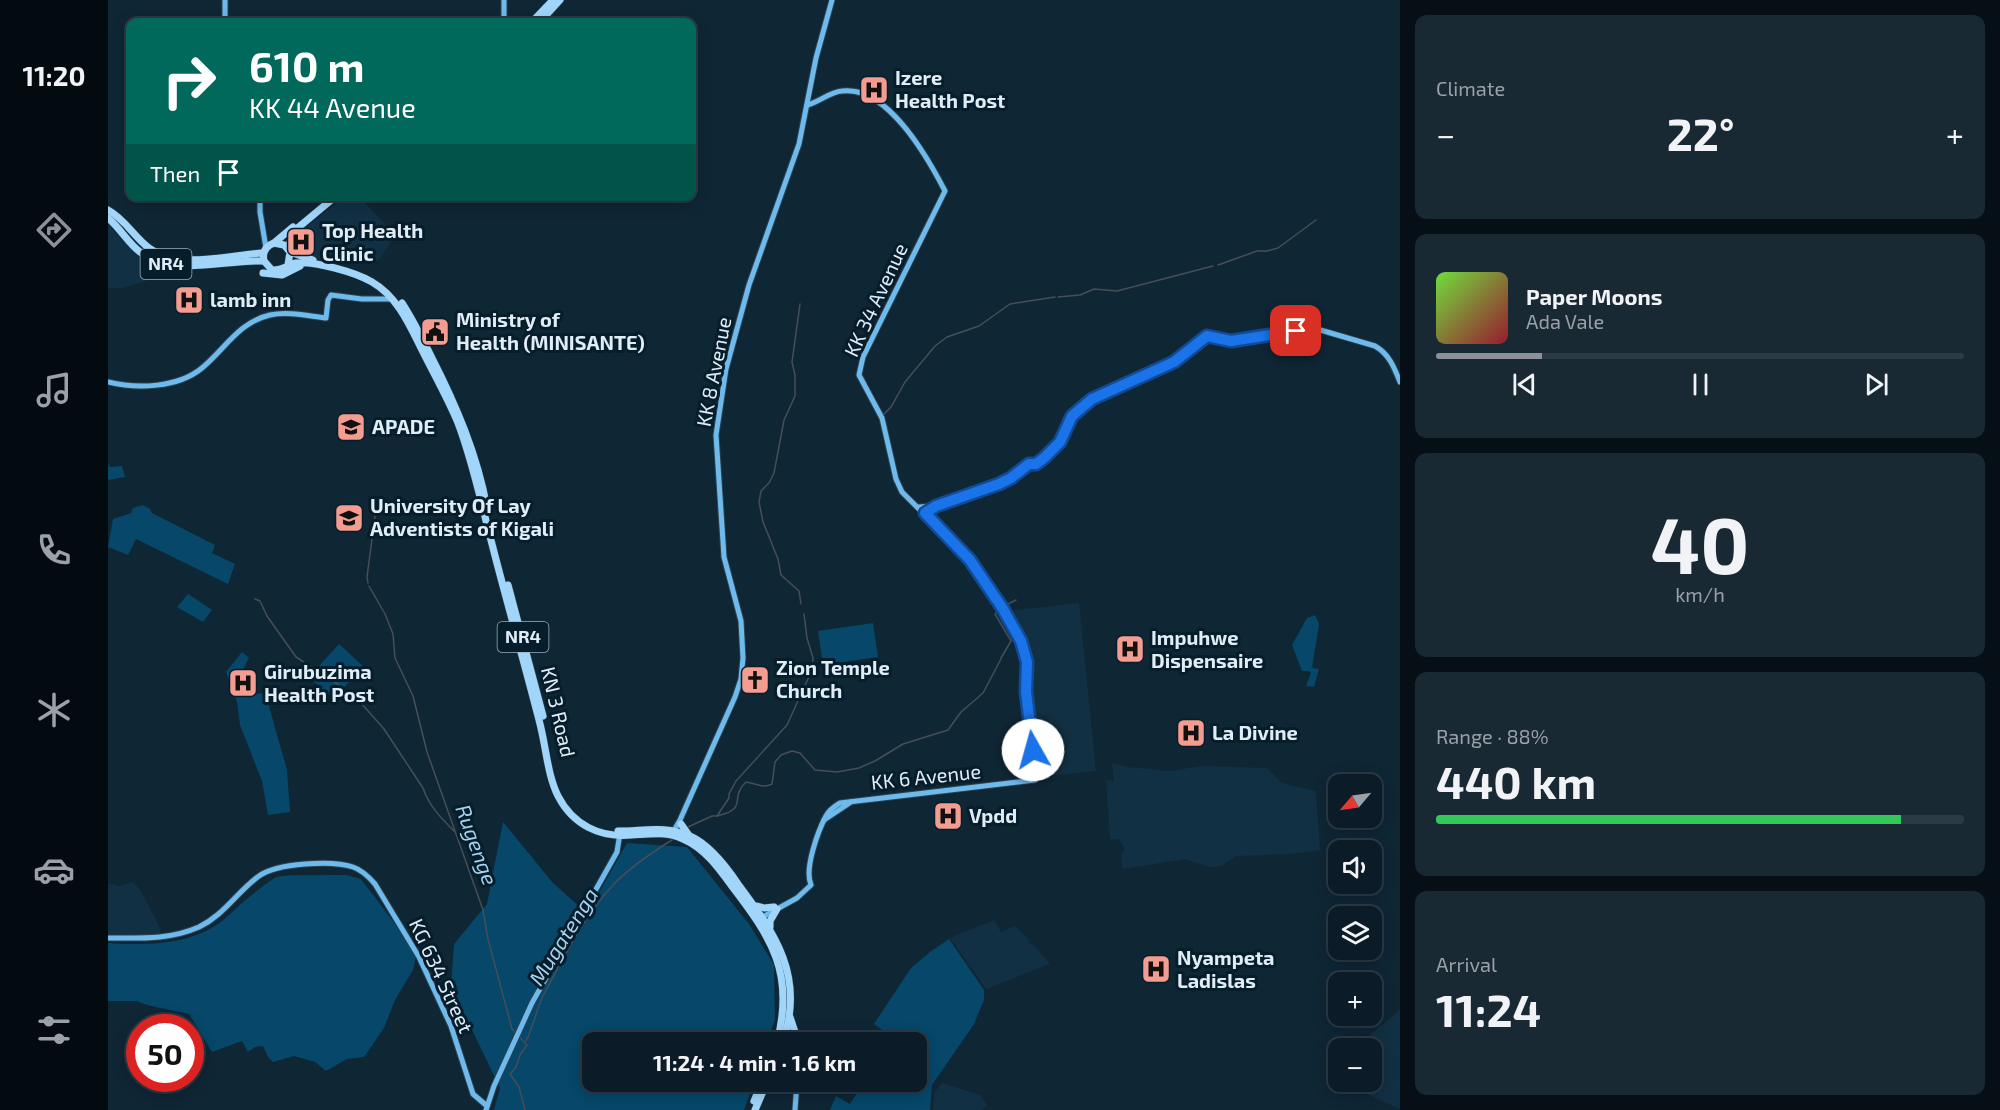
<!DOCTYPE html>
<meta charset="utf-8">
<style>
:root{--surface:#0b1c28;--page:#192934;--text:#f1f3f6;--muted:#9aa1a8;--line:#2b3a45;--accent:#8c9099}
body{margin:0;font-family:"Exo 2",sans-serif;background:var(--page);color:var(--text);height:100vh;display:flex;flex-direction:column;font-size:22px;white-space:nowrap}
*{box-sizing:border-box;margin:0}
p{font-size:20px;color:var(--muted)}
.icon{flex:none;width:33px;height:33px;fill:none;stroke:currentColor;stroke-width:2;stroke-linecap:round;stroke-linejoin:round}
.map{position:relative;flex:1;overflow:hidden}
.side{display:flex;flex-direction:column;gap:15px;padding:15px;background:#060f16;width:600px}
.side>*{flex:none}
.banner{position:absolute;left:18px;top:18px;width:570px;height:183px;border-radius:12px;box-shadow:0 3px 15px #0003,0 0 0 2px var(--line);background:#00695c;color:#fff;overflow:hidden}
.needle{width:39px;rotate:241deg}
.fabs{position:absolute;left:1220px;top:774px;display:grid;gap:12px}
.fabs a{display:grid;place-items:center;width:54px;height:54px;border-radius:12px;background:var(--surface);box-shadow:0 3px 15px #0003,0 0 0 2px var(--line);font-size:30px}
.speed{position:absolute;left:18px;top:1014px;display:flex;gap:12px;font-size:30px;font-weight:700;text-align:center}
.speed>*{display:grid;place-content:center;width:78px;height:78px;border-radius:50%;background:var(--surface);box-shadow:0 3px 15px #0003,0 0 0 2px var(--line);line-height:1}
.speed .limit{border:9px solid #d22;background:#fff;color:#111}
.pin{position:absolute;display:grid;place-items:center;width:51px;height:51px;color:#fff;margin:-26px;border-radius:12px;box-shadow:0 3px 9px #0006}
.me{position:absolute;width:66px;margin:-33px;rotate:353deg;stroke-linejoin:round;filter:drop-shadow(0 0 4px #0008)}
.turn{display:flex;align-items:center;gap:21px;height:126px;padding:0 24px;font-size:27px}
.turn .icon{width:78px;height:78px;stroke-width:2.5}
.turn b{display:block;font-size:42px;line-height:51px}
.then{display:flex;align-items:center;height:57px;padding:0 24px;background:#0003;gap:12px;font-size:22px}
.big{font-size:45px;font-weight:700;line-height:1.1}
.side .widget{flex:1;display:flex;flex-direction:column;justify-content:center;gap:9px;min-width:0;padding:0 21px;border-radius:12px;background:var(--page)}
.side .dial{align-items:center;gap:0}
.dial b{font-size:78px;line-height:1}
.song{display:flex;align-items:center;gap:18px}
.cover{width:72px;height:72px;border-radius:9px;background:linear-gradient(135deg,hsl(100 70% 55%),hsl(350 70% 35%))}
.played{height:6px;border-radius:3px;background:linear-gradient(90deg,var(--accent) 20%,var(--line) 20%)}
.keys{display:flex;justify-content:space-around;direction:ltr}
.heat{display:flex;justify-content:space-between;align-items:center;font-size:33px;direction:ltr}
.charge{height:9px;border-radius:4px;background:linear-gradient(90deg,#34c759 88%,var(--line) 0)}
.trip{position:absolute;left:474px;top:1032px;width:345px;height:60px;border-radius:12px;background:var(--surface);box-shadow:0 3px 15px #0003,0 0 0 2px var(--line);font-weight:700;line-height:60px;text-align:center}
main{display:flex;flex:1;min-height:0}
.menu{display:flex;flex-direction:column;width:108px;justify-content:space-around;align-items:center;background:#040b10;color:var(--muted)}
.menu .icon{width:42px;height:42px}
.menu .on{color:var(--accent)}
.menu b{font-size:27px;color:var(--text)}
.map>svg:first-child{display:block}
.built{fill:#123043}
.green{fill:#06476a}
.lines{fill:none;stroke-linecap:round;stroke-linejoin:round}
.stream{stroke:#454f57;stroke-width:1.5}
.major-casing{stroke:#2c4250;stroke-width:7}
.highway-casing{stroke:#2c4250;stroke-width:8}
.major{stroke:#6ebaed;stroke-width:5}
.highway{stroke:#a1d5f9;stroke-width:7}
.route-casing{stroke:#114b97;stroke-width:15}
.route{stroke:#1a73e8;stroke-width:10}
.labels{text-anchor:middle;stroke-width:6;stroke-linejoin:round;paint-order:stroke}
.shield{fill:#061d2b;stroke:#9fafba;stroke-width:1.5}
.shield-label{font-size:18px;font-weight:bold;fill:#e0edf7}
.poi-label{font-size:20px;font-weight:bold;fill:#e0edf7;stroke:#061d2b;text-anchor:start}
.street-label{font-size:20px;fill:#e0edf7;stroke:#061d2b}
.water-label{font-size:21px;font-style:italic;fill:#a7d2ef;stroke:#061d2b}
</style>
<main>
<nav class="menu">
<b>11:20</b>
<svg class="icon on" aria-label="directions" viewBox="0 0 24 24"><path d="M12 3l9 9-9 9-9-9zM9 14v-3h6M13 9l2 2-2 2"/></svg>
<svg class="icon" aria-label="music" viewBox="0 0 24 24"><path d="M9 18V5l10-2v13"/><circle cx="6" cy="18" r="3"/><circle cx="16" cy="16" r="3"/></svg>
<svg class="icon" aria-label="phone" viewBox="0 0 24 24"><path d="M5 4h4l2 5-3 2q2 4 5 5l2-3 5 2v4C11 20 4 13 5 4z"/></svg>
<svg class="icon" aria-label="climate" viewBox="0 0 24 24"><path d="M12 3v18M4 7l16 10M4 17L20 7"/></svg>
<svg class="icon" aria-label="car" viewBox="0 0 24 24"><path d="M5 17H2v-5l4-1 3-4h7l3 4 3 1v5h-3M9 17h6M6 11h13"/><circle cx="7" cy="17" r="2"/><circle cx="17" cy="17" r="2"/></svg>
<svg class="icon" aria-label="filters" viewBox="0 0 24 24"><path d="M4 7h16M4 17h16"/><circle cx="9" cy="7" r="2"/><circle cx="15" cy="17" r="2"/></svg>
</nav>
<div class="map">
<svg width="1292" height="1110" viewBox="0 0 1292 1110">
<rect width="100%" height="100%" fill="#0f2635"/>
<g class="built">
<path d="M238,196l13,1 37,38 -18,26 -39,-13 -6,16 -27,-6 -12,-6 -2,-6 2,-10z"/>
<path d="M0,225l27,28 12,10 12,4 2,9 -38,12h-15z"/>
<path d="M971,603l17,168 -55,6 -3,-2 -6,-56 -2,-57 -3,-13 -20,-38z"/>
<path d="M1004,763l16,4 41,4 33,-5 65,2 15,15 34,8 4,59 -30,4 -54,2 -15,10 -12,1 -24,-8 -62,10 -2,-16 4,-3 -6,-11h-9l-4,-59 8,1z"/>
<path d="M25,882l8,9 20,39 -3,5 -50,-1v-51l11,3z"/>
<path d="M886,920l7,12 14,-6 15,15 -1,3 5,1 16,19 -64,25 -36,-51z"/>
<path d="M1292,1010v99h-1l-46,-22 2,-5h16v-34h-7l2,-6 6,-9z"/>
<path d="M834,1083l38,12 7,10 -5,5h-49l1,-17z"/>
</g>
<g class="green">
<path d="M0,463l2,4 12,-1 3,11 -17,3z"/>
<path d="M35,505l7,4 2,4 63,32 -3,8 23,11 -7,20 -92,-45 -8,16 -20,-8 5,-28 18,-6 2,-5z"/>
<path d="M80,594l24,16 -9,12 -26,-15z"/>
<path d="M1207,615l4,9 -7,44 7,1 -5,18 -8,-1 5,-13 -2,-2h-7l-10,-26 15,-27z"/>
<path d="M765,623l5,34 -55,8 -5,-34z"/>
<path d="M231,644l24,22 -29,33 -25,-22z"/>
<path d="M134,652l7,6 -8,15 9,23 15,-4 22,78 3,42 -22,3 -6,-34 -22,-56 -3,-23 -11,-30z"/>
<path d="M395,822l50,61 28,25 14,-8 32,-57 60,4 62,77 25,41 1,55 -8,22h-175v40h162l-10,28h-250l6,-22 -49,-102 3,-42 33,-40z"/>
<path d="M215,875h23l15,4 41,54 14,24 -3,13 -18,30 -11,28 -20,29 -17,2 -21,12 -11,-9 -21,-6 -21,6 -5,-5 -5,-11 -8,1 -7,5 -6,-11 -30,11 -23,-38c-12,-3 -44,-8 -52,-13h-29v-58c41,3 91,2 122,-29 8,-8 37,-33 47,-37 12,-3 33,-1 46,-2z"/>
<path d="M841,939l35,51v10l-10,24 -42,61 -2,25h-100l6,-14 14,8 14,-22h52v-40h-25l3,-4 -20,-14 37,-56 19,-16z"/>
</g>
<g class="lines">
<g class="stream">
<path d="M1110,265l39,-14h10l11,-3 38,-28"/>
<path d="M950,297l22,-2 14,-6 23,2 96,-25"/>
<path d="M692,304l-8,58 3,13v21l-11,24 -10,53 -5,10 -8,8 -2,11 4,20 15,37 3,16 18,16 2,13"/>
<path d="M774,416l9,-9 14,-25 30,-36 12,-9 32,-11 31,-22 45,-7"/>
<path d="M260,583l-1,-6 8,-61 9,-19"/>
<path d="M261,586l16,28 8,20 2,24 18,38 14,56 56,158 5,29 24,90 15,16 -7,10 -4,12 -6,7 9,13 6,23"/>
<path d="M147,599l5,2 7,15 29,41 46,30 19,16 23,26 39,59c6,18 18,30 31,43"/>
<path d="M896,606l12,-6"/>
<path d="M892,609l-5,5 16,27 -10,17"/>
<path d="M609,816c33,-8 11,-17 29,-34 9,1 17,7 26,2l3,-22 6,-7 11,-4 8,2 15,17 22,2 22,-4 16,-7 28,-17 45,-14 13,-18 22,-19 18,-34"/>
<path d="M580,827l24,-11h5l12,-18v-4l7,-13 51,-56 25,-55 1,-12 -6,-20 -3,-24"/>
<path d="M418,1041c7,-14 10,-29 16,-43 20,-38 42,-82 71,-113 17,-18 38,-32 59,-45"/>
</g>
<g class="major-casing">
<g id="major">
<path d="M396,0v22"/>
<path d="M117,22v-22"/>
<path d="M152,196v16l6,36"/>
<path d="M0,382c29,7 70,6 94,-14 23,-19 37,-46 68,-53 18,-4 38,1 56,3l2,-18 3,-5 31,4h30"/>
<path d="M811,507l17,-1 63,-22 12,-6 19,-14 6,-1 8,-5 16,-15 12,-27 20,-17 82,-37 33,-26 24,5 75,-12h11l58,17c14,8 19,21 25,36"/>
<path d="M716,820l27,-18"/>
<path d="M564,834l8,-14 55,-123 6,-18 2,-21 -2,-37 -17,-64 -8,-122 10,-66 23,-84 50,-141 17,-86 16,-58"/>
<path d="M651,919l38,-21 14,-13c-7,-16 7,-54 15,-69 3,-6 9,-10 14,-13l195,-23 -9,-88 1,-30 -6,-21 -18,-32 -33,-49 -68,-68 -6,-13 -14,-61 -23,-43 4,-18 82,-166c-17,-33 -58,-106 -103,-100 -13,1 -22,11 -35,14"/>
<path d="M0,938c31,0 62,2 91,-11 25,-12 38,-35 60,-51 18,-13 73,-16 94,-9 9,3 16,10 22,17l44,73 32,69 22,68 14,12"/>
<path d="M686,1029l2,13"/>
<path d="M378,1110l8,-24 38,-83 85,-151 3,-19"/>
<path d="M687,1110l2,-28"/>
</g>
</g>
<g class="highway-casing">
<g id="highway">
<path d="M424,22l21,-22"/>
<path d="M432,22l20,-22"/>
<path d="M0,210c17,9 26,27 41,38 30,22 80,7 114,5"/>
<path d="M0,218c12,10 20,25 32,34 34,26 84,7 124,9"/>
<path d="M166,243l19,-16"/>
<path d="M180,248l6,-17 42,-35"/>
<path d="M182,252l23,8"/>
<path d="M180,265l2,-13 -6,-7 -10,-2c-8,3 -12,9 -10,18l8,9c10,1 15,-5 24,-7 19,-2 59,9 76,19 26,15 38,44 51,70 12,24 25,47 35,71 15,39 23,80 34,121 15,59 32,117 47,176 7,25 8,54 19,76 15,29 42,42 73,39 17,-1 36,-4 52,4 21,9 35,28 48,46 41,53 64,89 46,157"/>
<path d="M155,273l19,2 18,-9"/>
<path d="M294,303c11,17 20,35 29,53 25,49 46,98 56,152"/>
<path d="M400,585l35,131"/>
<path d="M573,824l7,10"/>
<path d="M510,831c27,0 46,-6 72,5 20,9 36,30 48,48 38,51 67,92 45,158"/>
<path d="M649,906l7,2 10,-1"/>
<path d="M662,927v-6l7,-12"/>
<path d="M682,1017l5,15"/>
<path d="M646,1101l8,-19"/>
<path d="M647,1110l12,-28"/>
</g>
</g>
<use href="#major" class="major"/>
<use href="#highway" class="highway"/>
</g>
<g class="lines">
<g class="route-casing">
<path id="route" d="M925,750l-7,-58 1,-30 -6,-21 -18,-32 -33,-49 -45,-47 11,-7 63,-22 12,-6 18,-14h7l8,-6 16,-16 12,-26 20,-17 82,-37 33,-26 24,5 65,-10"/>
</g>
<use href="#route" class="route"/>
</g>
<defs>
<g id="hospital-square" transform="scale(1.5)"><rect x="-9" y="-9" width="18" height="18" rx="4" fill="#f59c91" stroke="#061d2b"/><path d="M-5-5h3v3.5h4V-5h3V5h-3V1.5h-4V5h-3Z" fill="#111"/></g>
<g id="civic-square" transform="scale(1.5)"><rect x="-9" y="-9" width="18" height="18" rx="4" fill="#f59c91" stroke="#061d2b"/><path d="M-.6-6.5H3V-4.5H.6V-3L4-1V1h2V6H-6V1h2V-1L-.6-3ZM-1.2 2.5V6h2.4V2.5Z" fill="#111"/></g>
<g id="school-square" transform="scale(1.5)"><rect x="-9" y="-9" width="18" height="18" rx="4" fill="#f59c91" stroke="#061d2b"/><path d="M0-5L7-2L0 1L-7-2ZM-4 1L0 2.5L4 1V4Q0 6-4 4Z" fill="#111"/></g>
<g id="university-square" transform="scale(1.5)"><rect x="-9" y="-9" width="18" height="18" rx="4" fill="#f59c91" stroke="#061d2b"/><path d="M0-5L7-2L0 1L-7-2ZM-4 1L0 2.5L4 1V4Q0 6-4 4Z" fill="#111"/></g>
<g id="church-square" transform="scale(1.5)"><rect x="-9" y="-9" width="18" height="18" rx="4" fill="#f59c91" stroke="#061d2b"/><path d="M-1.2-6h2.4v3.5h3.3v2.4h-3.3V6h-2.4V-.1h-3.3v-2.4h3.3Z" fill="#111"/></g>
</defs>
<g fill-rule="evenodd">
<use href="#hospital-square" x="766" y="90"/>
<use href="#hospital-square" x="193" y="242"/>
<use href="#hospital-square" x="81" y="300"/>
<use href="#civic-square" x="327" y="332"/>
<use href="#school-square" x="243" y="427"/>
<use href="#university-square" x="241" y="518"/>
<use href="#hospital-square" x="1022" y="649"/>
<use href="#church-square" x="647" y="680"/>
<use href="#hospital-square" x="135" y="683"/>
<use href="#hospital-square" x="1083" y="733"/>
<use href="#hospital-square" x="840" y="816"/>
<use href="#hospital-square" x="1048" y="969"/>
</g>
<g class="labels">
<g class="shield">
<rect x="32.5" y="249" width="51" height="30" rx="4.5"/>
<rect x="389.5" y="622" width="51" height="30" rx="4.5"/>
</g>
<g class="shield-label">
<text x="58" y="270">NR4</text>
<text x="415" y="643">NR4</text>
</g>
<g class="poi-label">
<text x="787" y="85">Izere<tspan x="787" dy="23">Health Post</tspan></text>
<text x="214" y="238">Top Health<tspan x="214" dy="23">Clinic</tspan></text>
<text x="102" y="307">lamb inn</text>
<text x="348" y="327">Ministry of<tspan x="348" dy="23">Health (MINISANTE)</tspan></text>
<text x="264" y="434">APADE</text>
<text x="262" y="513">University Of Lay<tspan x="262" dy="23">Adventists of Kigali</tspan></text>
<text x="1043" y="645">Impuhwe<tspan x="1043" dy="23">Dispensaire</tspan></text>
<text x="668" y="675">Zion Temple<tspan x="668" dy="23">Church</tspan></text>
<text x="156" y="679">Girubuzima<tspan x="156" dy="23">Health Post</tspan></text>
<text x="1104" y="740">La Divine</text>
<text x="861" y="823">Vpdd</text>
<text x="1069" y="965">Nyampeta<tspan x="1069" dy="23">Ladislas</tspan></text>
</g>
<g class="street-label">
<text transform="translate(768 300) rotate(-65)" y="7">KK 34 Avenue</text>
<text transform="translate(606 372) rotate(-79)" y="7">KK 8 Avenue</text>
<text transform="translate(450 712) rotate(77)" y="7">KN 3 Road</text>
<text transform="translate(818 777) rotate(-6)" y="7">KK 6 Avenue</text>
<text transform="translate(333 976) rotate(65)" y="7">KG 634 Street</text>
</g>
<g class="water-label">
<text transform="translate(368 845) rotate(70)" y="7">Rugenge</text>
<text transform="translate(456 937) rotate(-58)" y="7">Mugatenga</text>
</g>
</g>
</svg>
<div class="fabs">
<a><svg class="needle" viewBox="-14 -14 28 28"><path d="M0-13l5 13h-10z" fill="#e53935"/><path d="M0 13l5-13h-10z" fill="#9aa1a8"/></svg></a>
<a><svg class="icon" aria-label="sound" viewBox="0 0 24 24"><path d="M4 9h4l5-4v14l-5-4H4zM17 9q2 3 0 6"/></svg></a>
<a><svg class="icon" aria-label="layers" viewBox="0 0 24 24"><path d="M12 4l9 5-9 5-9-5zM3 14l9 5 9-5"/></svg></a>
<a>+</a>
<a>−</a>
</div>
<div class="speed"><div class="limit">50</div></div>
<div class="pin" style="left:1188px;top:331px;background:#d93025"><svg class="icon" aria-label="arrive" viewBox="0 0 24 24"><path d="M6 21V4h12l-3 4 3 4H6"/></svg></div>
<svg class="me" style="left:925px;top:750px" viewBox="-20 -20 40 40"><circle r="19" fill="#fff"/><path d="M0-13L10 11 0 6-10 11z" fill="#1a73e8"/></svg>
<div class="trip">11:24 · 4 min · 1.6 km</div>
<div class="banner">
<div class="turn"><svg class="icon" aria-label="right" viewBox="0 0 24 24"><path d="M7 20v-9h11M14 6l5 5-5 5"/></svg><div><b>610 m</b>KK 44 Avenue</div></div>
<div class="then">Then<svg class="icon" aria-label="arrive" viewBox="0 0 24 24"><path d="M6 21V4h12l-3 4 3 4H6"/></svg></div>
</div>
</div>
<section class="side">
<div class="widget"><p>Climate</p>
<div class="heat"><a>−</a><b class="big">22°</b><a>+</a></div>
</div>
<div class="widget">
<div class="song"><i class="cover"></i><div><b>Paper Moons</b><p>Ada Vale</p></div></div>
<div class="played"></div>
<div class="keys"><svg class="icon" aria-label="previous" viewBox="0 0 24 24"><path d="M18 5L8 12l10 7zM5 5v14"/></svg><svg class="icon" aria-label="pause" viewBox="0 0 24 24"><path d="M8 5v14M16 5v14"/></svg><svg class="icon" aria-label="next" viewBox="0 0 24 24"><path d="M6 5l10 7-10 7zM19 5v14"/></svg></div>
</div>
<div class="widget dial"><b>40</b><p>km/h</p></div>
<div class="widget"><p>Range · 88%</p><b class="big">440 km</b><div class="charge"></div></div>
<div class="widget"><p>Arrival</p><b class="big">11:24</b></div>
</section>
</main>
